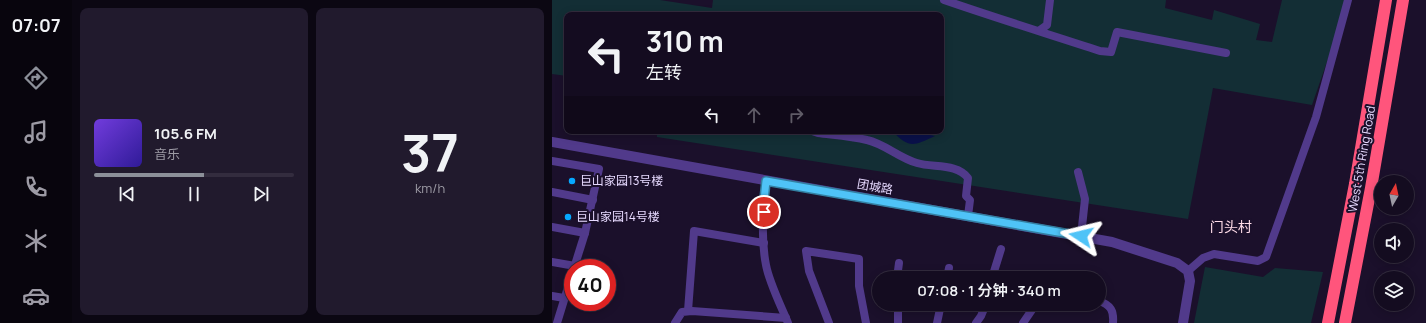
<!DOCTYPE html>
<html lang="zh">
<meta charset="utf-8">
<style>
:root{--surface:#140c20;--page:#211a2d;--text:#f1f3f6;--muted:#9d9ba5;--line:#332c3e;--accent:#8c9099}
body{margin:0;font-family:Manrope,"Noto Sans SC",sans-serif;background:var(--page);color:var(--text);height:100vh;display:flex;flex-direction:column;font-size:15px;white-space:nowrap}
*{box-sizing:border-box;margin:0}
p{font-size:13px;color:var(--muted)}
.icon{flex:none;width:22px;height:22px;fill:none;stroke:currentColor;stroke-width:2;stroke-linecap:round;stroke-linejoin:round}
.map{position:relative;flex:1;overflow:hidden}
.details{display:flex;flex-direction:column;gap:8px;padding:8px;background:#0b0712;width:480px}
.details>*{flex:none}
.top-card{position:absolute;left:12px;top:12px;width:380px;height:122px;border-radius:8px;box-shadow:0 2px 10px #0003,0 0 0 1px var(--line);background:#140c20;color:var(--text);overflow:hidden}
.needle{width:26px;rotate:9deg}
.tools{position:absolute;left:822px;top:175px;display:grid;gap:8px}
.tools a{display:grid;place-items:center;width:40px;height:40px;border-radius:50%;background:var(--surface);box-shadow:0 2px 10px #0003,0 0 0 1px var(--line);font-size:20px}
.speed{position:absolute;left:12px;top:259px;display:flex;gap:8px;font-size:20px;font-weight:700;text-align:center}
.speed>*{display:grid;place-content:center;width:52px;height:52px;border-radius:50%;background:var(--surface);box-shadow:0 2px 10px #0003,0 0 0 1px var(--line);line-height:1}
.speed .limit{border:6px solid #d22;background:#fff;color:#111}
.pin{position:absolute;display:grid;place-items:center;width:34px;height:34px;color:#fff;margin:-17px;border:2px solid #fff;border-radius:50%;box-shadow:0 1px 4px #0007}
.me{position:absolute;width:44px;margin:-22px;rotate:280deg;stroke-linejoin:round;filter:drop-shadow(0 0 3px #0008)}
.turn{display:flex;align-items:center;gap:14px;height:84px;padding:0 16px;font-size:18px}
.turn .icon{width:52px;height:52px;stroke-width:2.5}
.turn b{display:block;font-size:28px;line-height:34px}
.lanes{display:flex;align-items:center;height:38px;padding:0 16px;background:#0003;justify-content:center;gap:20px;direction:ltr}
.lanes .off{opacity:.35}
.details .card{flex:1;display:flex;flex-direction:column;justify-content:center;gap:6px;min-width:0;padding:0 14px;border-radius:8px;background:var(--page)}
.details .dial{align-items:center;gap:0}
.dial b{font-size:52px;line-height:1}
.song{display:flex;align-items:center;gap:12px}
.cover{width:48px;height:48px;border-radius:6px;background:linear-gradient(135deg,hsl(260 70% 55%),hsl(250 70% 35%))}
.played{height:4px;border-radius:2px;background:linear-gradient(90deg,var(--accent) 55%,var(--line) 55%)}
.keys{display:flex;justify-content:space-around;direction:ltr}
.details .tiles{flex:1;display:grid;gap:8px;grid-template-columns:repeat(2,1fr)}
.trip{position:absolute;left:320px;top:271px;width:234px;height:40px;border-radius:20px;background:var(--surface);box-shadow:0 2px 10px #0003,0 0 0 1px var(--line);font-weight:600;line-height:40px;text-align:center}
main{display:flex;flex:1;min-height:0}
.tab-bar{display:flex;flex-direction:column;width:72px;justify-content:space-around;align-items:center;background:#08050d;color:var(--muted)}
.tab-bar .icon{width:28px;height:28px}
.tab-bar .on{color:var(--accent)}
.tab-bar b{font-size:18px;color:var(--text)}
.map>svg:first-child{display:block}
.green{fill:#132e35}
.water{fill:#0a114a}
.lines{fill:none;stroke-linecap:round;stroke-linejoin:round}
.minor{stroke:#513a8b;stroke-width:8}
.tertiary{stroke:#513a8b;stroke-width:10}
.motorway{stroke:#ff557c;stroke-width:12}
.route-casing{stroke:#337fa1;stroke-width:10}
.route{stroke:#4fc3f7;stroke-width:7}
.poi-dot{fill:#06a8ff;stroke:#1b102b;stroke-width:1.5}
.labels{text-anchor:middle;stroke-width:4;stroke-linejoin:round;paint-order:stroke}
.street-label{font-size:12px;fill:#e7daff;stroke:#1b102b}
.poi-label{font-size:12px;fill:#e7daff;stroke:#1b102b;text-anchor:start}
.quarter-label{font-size:14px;fill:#ffdce9;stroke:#1b102b}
</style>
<main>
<nav class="tab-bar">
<b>07:07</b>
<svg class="icon on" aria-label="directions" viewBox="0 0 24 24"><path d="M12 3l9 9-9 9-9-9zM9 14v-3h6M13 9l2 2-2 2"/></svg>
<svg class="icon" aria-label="music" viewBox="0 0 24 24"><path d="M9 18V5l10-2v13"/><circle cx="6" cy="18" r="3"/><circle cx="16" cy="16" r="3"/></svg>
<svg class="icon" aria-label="phone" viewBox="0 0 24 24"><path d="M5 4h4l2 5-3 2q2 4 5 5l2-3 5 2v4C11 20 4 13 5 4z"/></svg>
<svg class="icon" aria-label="climate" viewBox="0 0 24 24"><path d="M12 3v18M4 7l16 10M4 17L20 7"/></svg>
<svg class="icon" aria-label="car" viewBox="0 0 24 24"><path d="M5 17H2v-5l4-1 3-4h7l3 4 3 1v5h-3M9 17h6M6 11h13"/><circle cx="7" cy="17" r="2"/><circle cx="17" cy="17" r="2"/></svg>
</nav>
<section class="details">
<div class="tiles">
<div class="card">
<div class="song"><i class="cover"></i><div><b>105.6 FM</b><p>音乐</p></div></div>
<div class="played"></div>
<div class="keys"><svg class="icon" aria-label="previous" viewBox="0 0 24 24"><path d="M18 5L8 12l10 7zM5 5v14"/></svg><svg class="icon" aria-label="pause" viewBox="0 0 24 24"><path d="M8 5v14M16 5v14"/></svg><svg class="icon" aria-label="next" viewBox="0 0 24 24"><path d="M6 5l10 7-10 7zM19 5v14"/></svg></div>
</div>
<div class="card dial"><b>37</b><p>km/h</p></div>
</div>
</section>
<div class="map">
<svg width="874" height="323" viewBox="0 0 874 323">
<rect width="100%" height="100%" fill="#1b102b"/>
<g class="green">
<path d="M0,0h108l52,8 1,-8h453l-1,8 47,12 2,-10 46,14 -4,16 16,2 10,-42h64l1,4 -35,101 -99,-17 -25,131 -531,-82v-6h284v-116h-374v61l-15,-2z"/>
<path d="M653,267l58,10 12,-9 48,4 -12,51h-117z"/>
</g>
<path class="water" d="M340,131h19l24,5c-22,10 -25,13 -43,-5z"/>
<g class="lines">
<g class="minor">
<path d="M392,0c52,18 104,34 156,51l11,1 6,-20 109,21"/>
<path d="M488,30l7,-5 3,-25"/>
<path d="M260,131l6,2c16,2 33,3 49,7 18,4 32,18 50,23 16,5 40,0 51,15l-2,18 4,4 -2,16"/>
<path d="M0,161l47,8 -14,64 -33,-6"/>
<path d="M526,172l7,27 -4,37"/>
<path d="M214,181c-3,25 -5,59 0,84 3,17 15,41 22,58"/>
<path d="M0,192l41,8"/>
<path d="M0,262l23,4"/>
<path d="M22,268l11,-35"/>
<path d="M636,271l15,-13 11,-4 44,7 8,-4 50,-140 32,-117"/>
<path d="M345,278l2,-15"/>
<path d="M395,278l2,-10"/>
<path d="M440,278l9,-29"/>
<path d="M0,296l12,2"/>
<path d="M547,301c12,4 15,10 14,22"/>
<path d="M136,311l6,-80 70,12"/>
<path d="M5,323l16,-52"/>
<path d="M123,323l7,-11 10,-1 94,7"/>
<path d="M277,323l-20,-52 -3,-20 53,8v27l7,37"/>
<path d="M346,323v-19"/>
<path d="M385,323l4,-19"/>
<path d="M424,323l5,-7 5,-12"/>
<path d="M471,323l13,-19"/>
</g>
<path class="tertiary" d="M0,142l560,100 65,21 11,8 2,10 -7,42"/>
<g class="motorway">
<path d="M776,323l27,-139 31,-184"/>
<path d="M793,323l26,-135 32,-188"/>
</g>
</g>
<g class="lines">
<g class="route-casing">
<path id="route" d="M212,212v-12l2,-19 315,55"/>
</g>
<use href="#route" class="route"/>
</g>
<g class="poi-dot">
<circle cx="20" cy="181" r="4"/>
<circle cx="16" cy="217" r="4"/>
</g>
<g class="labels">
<g class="street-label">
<text transform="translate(810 159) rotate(-80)" y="4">West 5th Ring Road</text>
<text transform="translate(323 187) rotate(10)" y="4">团城路</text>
</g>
<g class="poi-label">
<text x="28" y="185">巨山家园13号楼</text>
<text x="24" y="221">巨山家园14号楼</text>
</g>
<g class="quarter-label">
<text x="679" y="232">门头村</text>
</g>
</g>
</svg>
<div class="tools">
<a><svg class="needle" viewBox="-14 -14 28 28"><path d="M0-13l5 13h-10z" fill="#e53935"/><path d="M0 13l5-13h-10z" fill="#9d9ba5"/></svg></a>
<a><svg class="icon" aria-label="sound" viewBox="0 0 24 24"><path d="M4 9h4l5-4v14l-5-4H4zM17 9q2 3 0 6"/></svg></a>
<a><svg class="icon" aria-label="layers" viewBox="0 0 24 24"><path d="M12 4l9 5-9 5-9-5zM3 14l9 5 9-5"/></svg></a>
</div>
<div class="speed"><div class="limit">40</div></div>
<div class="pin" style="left:212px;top:212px;background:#d93025"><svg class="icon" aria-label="arrive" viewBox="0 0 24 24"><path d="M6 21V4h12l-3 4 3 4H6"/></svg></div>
<svg class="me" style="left:529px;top:236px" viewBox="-20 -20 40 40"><path d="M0-17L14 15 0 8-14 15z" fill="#4fc3f7" stroke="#fff" stroke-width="4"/></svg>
<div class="trip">07:08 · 1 分钟 · 340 m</div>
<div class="top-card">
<div class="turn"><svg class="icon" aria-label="left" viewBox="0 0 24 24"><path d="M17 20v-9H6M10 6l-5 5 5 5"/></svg><div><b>310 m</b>左转</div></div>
<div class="lanes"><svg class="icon" aria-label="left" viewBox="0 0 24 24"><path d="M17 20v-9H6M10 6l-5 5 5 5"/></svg><svg class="icon off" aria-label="ahead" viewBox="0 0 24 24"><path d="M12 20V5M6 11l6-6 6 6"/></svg><svg class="icon off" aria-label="right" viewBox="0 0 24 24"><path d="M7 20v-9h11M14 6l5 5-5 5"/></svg></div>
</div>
</div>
</main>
